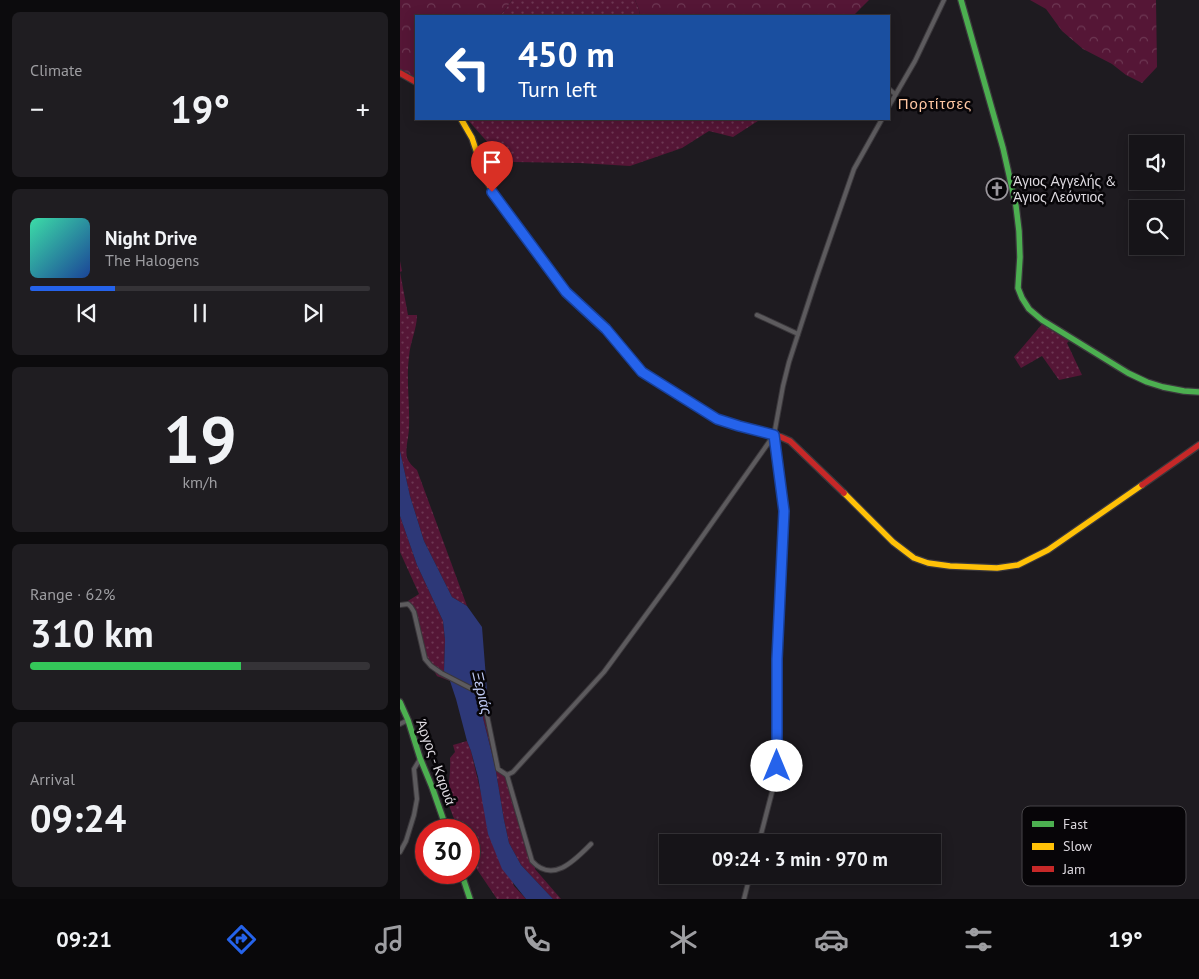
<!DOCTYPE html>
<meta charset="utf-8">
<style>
:root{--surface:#161418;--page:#1f1d21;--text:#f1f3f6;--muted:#9e9ea2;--line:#353337;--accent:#2563eb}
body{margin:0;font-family:"PT Sans",sans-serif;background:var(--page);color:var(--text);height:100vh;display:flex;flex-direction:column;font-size:19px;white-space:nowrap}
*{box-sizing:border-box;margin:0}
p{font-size:16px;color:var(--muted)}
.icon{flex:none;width:28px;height:28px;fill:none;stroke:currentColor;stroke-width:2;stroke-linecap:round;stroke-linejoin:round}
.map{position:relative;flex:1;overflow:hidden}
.panel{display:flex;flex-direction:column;gap:12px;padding:12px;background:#0c0b0d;width:400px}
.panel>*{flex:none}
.guide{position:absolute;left:15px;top:15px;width:475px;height:105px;border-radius:0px;box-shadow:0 2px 12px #0003,0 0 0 1px var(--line);background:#1a4fa0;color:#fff;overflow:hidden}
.controls{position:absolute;left:729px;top:135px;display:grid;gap:10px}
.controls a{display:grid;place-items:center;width:55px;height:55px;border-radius:0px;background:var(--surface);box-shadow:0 2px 12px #0003,0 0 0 1px var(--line);font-size:25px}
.speed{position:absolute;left:15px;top:819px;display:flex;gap:10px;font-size:25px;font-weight:700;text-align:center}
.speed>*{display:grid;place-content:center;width:65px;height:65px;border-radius:50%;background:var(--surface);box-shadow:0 2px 12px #0003,0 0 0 1px var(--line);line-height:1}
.speed .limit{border:8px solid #d22;background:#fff;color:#111}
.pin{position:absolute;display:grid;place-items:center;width:42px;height:42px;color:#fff;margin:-51px -21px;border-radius:50% 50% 50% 0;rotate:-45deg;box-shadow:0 0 5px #0007}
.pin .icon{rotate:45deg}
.me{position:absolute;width:55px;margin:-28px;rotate:0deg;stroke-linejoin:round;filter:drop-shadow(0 0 4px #0008)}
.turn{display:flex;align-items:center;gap:18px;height:105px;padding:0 20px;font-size:22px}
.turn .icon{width:65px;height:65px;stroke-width:2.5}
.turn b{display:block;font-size:35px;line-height:42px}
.big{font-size:38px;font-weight:700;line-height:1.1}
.panel .tile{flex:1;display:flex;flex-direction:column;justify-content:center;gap:8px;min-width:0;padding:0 18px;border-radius:8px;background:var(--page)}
.panel .dial{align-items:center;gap:0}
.dial b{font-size:65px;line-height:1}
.song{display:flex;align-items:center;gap:15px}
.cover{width:60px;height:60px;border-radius:8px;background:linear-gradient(135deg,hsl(160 70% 55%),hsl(220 70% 35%))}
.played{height:5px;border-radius:2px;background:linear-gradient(90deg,var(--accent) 25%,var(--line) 25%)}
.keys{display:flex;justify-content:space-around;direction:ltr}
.heat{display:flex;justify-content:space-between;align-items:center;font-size:28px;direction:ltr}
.charge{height:8px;border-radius:4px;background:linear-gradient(90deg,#34c759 62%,var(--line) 0)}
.trip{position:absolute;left:259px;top:834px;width:282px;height:50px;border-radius:0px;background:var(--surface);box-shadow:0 2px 12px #0003,0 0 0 1px var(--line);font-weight:700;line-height:50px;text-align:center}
.tabs{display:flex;height:80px;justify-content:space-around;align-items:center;background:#09080a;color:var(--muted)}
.tabs .icon{width:35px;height:35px}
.tabs .selected{color:var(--accent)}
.tabs b{font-size:22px;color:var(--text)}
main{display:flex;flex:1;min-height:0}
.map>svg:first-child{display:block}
.grass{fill:url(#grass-dots)}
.forest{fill:url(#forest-crowns)}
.water{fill:#2d3878}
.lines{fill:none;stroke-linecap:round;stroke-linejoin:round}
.street-casing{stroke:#3b383c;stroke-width:6}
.fast-casing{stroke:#3b383c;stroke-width:8}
.slow-casing{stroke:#3b383c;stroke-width:8}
.jam-casing{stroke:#3b383c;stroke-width:8}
.street{stroke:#5d5b5e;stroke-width:4}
.fast{stroke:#4caf50;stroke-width:5.5}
.slow{stroke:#ffc107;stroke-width:5.5}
.jam{stroke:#c62828;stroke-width:5.5}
.route-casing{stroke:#184099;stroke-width:12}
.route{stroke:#2563eb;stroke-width:9}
.labels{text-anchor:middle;stroke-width:5;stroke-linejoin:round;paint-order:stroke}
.poi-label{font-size:14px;fill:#ddd9df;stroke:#070508;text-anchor:start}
.street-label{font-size:14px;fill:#ddd9df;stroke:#070508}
.neighbourhood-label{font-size:15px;letter-spacing:1px;fill:#ffc7a3;stroke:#070508}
.water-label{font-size:15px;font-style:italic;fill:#bec9f3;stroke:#070508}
.key{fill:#070508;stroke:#474548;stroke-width:1}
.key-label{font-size:14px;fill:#ddd9df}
</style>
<main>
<section class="panel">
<div class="tile"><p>Climate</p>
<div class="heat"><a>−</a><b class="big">19°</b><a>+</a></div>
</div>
<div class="tile">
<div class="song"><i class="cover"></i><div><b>Night Drive</b><p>The Halogens</p></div></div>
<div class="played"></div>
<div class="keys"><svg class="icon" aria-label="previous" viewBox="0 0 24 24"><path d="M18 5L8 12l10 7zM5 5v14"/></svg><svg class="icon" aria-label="pause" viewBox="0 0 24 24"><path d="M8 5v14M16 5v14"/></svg><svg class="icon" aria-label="next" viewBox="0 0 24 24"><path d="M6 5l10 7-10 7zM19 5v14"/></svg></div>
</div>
<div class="tile dial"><b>19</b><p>km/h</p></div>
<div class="tile"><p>Range · 62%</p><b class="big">310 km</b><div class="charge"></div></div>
<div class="tile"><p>Arrival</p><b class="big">09:24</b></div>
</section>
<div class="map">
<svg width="799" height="899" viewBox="0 0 799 899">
<defs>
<pattern id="grass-dots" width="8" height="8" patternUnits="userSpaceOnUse" patternTransform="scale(1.25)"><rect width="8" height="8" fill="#551636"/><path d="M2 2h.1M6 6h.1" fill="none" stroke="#6d3753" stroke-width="1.8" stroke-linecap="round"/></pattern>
<pattern id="forest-crowns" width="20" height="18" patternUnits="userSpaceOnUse" patternTransform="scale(1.25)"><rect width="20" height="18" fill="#551636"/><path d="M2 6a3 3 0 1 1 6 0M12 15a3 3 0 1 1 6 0" fill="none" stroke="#6d3753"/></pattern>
</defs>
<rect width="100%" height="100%" fill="#1e1b20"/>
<g class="grass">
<path d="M112,0h123l4,10 1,6h-140z"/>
<path d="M67,119h294l-28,18 -24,-6 -27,17 -52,18 -50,-3 -66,-1 -24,-17z"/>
<path d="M0,261l2,10 -2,1 8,43h9c0,14 -7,27 -8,42 -3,23 1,47 0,70 0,9 -4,22 -2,31 2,5 6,9 10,12l50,136 -15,-9 -28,-56 -14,-45 -10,-45z"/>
<path d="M643,323l26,18 -2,2 15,32 -23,5 -17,-24 -21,12 -7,-11z"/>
<path d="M0,516l17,49 26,56 2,19 -1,31 6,10 -13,-5 -6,-10 -6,-7 -14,-52 -8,-3 16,-10 -19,-42z"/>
<path d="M85,705l13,64 9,6 25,86 3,3v5l26,30h-8l-32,-34 -12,-22 -5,-23 -9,-54 -12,-48z"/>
<path d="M67,741l4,10 10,42 33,93 12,13h-29l-23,-34 -5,-11v-24h-10c-4,-10 -10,-21 -11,-31 0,-14 3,-27 2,-41l5,-6 -2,-7z"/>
</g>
<g class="forest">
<path d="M0,0h112l-12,16h-84v64l-16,-10z"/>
<path d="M235,0h234l-16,16h-213l-1,-6z"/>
<path d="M630,0h126l1,67 -15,16 -16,-8 -14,-11 -29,-15 -21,-18 -16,-22z"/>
</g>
<path class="water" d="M0,451l10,45 14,45 28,56 15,9 15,21 5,64 -4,27 12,48 9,54 5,23 12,22 32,34h-27l-24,-30 -14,-35 -10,-57 -7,-26 -4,-10 -11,-42 -6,-18 -6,-10 1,-31 -2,-19 -26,-56 -17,-49z"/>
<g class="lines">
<g class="street-casing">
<g id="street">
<path d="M489,89l6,5"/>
<path d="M489,106l26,-45 29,-61"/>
<path d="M357,315l41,19"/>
<path d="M0,605l8,-1 3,3 3,5 11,47 6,7 10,7 35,18 7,5 15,73 9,6 6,-3 91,-100 69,-94 101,-143"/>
<path d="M0,724l8,-4"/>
<path d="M107,775l25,86c21,23 43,-1 59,-17"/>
<path d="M359,842l18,-69v-114l7,-148 -10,-76 9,-49 6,-24 28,-86 37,-107 28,-50"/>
<path d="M0,852l6,-11 8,-26 3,-16 -3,-30 6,-10"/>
<path d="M344,899l6,-24"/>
</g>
</g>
<g class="fast-casing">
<g id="fast">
<path d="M561,0l42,148 13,58 3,25 1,26 -2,31 4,10 7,11 13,11 86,53 19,9 16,5 21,4 15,1"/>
<path d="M0,702l8,18 12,38 12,29 15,43"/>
<path d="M61,872l9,27"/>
</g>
</g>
<g class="slow-casing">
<g id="slow">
<path d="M61,119l11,19 13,39 10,19 71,96 40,37 31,38 12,10"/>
<path d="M444,493l49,49 21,16 14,5 22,3 47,2 21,-3 30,-15 94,-65"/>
</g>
</g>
<g class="jam-casing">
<g id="jam">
<path d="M0,73l16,9"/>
<path d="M249,377l68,42 64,18 9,4 54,52"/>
<path d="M742,485l57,-40"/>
</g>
</g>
<use href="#street" class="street"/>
<use href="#fast" class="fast"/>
<use href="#slow" class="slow"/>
<use href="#jam" class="jam"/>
</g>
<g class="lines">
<g class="route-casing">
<path id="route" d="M92,192l74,100 40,37 36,43 75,47 22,7 35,9 10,76 -7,148v107"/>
</g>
<use href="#route" class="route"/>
</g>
<defs>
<g id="church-ring" transform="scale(1.125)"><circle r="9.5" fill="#070508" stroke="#9a969c" stroke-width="1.5"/><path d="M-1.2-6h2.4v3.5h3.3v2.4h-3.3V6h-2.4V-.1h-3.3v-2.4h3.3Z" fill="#9a969c"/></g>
</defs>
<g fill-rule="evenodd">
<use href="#church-ring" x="597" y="189"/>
</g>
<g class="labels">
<g class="poi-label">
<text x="613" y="186">Άγιος Αγγελής &amp;<tspan x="613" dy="16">Άγιος Λεόντιος</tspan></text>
</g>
<g class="street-label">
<text transform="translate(36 762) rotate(70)" y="5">Άργος - Καρυά</text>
</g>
<g class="neighbourhood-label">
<text x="535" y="109">Πορτίτσες</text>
</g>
<g class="water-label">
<text transform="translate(82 693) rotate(77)" y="5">Ξεριάς</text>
</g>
</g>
<rect x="622" y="806" width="164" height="80" rx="8" class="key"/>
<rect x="632" y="821" width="22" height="6" fill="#4caf50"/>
<rect x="632" y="843" width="22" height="7" fill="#ffc107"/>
<rect x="632" y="866" width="22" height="6" fill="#c62828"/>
<g class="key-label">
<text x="663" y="829">Fast</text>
<text x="663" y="851">Slow</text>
<text x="663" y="874">Jam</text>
</g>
</svg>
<div class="controls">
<a><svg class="icon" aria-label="sound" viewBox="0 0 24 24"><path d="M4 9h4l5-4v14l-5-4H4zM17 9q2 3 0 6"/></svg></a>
<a><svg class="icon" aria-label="search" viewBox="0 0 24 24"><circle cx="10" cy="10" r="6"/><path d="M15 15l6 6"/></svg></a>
</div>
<div class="speed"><div class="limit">30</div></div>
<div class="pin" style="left:92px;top:192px;background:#d93025"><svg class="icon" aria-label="arrive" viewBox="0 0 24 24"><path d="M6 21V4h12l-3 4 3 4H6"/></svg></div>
<svg class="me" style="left:377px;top:766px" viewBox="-20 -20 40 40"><circle r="19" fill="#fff"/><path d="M0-13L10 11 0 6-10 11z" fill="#2563eb"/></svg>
<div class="trip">09:24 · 3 min · 970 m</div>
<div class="guide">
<div class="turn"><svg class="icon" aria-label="left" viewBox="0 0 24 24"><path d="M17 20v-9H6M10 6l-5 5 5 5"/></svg><div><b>450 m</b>Turn left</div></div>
</div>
</div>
</main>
<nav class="tabs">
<b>09:21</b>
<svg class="icon selected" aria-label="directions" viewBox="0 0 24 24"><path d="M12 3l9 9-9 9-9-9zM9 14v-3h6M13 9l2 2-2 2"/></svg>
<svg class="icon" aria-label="music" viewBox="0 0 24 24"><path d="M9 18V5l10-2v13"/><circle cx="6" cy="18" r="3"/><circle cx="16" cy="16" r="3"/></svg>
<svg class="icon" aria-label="phone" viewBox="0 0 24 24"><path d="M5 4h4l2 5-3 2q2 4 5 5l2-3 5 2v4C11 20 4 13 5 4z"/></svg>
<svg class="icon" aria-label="climate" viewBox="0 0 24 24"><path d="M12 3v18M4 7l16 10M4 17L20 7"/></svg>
<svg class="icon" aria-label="car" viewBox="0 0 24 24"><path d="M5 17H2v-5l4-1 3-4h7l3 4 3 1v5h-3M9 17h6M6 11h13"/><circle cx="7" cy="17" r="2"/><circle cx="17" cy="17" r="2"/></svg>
<svg class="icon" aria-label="filters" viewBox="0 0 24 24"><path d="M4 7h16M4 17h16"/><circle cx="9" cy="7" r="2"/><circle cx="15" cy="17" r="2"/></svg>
<b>19°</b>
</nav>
